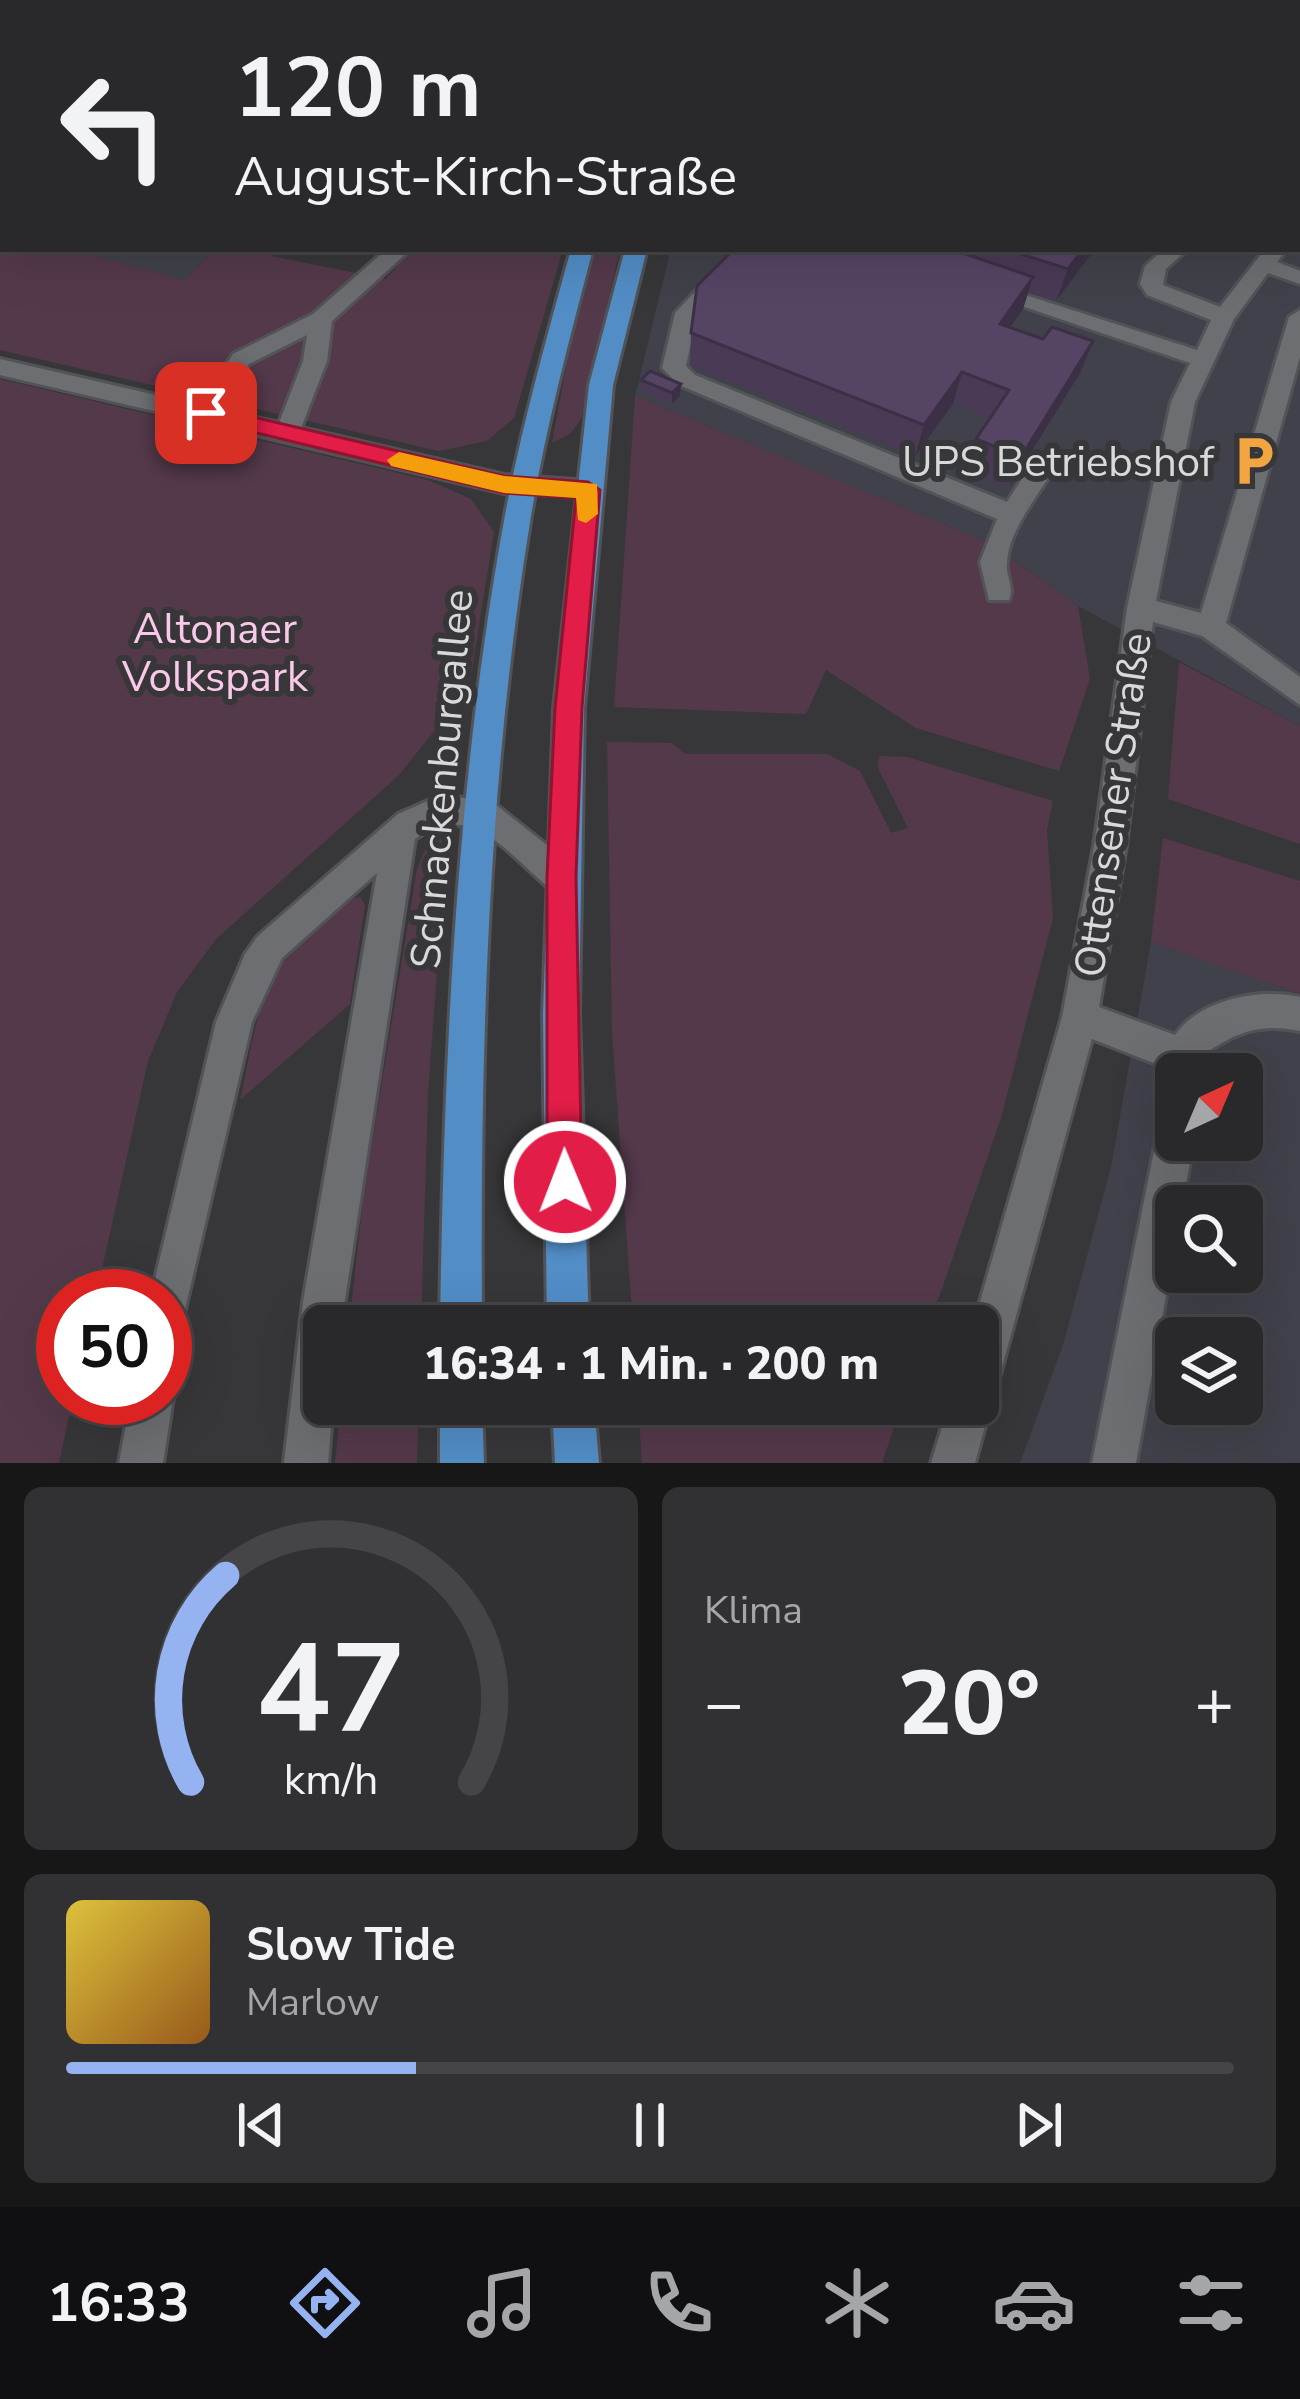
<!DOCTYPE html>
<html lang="de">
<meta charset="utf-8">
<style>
:root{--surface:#29292c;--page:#313134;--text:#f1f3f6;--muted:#a5a6a9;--line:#454548;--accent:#95b2f1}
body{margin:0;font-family:"Nunito Sans",sans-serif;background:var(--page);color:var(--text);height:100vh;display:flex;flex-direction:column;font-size:45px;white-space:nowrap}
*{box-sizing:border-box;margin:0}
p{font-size:39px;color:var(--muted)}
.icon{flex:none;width:66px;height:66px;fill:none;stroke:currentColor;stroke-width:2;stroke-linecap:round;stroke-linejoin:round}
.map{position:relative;height:1463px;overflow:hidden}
.sheet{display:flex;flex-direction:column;gap:24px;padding:24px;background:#171718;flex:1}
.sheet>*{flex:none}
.banner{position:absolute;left:0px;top:0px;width:1302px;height:252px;box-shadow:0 12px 48px #0002,0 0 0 3px var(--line);background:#29292c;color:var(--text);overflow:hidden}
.needle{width:78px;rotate:44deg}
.fabs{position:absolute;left:1155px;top:1053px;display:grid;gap:24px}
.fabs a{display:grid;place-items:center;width:108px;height:108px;border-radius:18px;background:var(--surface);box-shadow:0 12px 48px #0002,0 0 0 3px var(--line);font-size:60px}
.speed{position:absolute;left:36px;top:1269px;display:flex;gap:24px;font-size:60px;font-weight:700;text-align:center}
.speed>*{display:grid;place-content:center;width:156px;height:156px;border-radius:50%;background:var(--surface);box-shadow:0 12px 48px #0002,0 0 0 3px var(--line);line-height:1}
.speed .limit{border:18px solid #d22;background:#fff;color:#111}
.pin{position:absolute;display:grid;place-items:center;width:102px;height:102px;color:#fff;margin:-51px;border-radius:24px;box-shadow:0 6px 18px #0006}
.me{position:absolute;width:132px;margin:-66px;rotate:359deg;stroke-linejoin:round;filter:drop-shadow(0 0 9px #0008)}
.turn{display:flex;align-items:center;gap:42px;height:252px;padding:0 36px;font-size:54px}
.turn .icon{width:156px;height:156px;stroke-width:2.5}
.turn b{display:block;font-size:84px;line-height:102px}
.big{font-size:90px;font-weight:800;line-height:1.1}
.sheet .widget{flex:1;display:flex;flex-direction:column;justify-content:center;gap:18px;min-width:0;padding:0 42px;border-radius:18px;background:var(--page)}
.sheet .dial{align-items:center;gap:0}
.dial svg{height:312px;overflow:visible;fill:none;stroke:var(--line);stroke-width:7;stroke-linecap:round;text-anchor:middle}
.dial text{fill:var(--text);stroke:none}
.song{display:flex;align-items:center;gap:36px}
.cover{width:144px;height:144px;border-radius:18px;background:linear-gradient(135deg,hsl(50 70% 55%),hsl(30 70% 35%))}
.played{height:12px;border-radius:6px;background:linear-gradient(90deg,var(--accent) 30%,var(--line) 30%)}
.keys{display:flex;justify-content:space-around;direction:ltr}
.heat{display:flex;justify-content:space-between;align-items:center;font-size:66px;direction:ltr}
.sheet .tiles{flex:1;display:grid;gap:24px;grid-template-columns:1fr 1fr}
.widget:last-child{grid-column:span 2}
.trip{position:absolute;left:303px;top:1305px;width:696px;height:120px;border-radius:18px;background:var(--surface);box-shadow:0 12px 48px #0002,0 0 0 3px var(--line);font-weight:800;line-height:120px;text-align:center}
.tab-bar{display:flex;height:192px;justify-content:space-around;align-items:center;background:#101012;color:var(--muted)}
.tab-bar .icon{width:84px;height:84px}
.tab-bar .current{color:var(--accent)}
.tab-bar b{font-size:54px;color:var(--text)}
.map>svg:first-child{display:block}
.built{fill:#40414a;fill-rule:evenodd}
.green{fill:#54394b}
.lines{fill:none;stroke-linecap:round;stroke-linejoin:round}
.minor-tunnel{stroke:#4f4f52;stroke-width:18;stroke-dasharray:18 9;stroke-linecap:butt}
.minor-casing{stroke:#525356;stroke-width:6}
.major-casing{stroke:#525356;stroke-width:6}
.minor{fill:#6d6e72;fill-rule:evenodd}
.major{fill:#528dc6;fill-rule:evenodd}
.wall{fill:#4a3a56}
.shaded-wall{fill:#3c3046}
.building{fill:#564464;stroke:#3c3046;stroke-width:3}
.route{fill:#e11d48;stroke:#92132f;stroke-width:3}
.slow{fill:#f59e0b}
.labels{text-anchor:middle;stroke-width:12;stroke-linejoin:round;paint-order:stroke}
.poi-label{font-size:42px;fill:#d9d9db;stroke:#37373a;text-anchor:end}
.park-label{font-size:42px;fill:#fac8e8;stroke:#37373a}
.street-label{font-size:42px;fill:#d9d9db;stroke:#37373a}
</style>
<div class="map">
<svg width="1300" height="1463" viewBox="0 0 1300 1463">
<rect width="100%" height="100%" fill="#37373a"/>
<g class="built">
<path d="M787,0h513v726l-222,-120 -89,-63 -354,-147 36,-147h628v-246h-515z"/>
<path d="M70,249h145l-30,31z"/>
<path d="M1151,942l149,52v469h-280l43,-118 48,-178zM1176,1074h66v66h-66zM1176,1206h66v66h-66zM1176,1338h66v66h-66z"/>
</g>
<g class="green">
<path d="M0,230l3,19h67l115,31 30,-31h61l-5,7 115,23 26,-30h151l-49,169 -27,23 -48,10 -439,-101z"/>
<path d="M596,249h24l-39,170 -10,14 -19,10 19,-103z"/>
<path d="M0,379l428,101 43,19 23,33 -25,156 -71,88 -182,163 -39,53 -29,69 -52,235h-33v102h10l-14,65h-59z"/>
<path d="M635,396l354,147 89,63 12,73 -31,92 -143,-43 -90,-58 -20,44 -192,-7z"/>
<path d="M1179,662l121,64v118l-132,-45z"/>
<path d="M607,742l65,1 13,11h142l33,17 31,62 17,-5 -30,-60 1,-12 28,1 146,44 -6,29 6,88 -52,200 -72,208h-296l-21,-295z"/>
<path d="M442,830l5,6 -19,257 -7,233h-72l15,-135 53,-322 11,-27z"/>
<path d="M1163,838l137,43v113l-149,-52z"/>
<path d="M360,897l5,8 -15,99 -110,96c11,-48 16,-104 47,-143 18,-22 42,-40 63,-58z"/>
<path d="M341,1404h78l-2,59h-82z"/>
<path d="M638,1404h264l-20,59h-240z"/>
</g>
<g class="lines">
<path class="minor-tunnel" d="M221,3l4,-3"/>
<g class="minor-casing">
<g id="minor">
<path d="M335,0h18l2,3h-18z"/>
<rect x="1299" y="189" width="1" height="12"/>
<rect x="1299" y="219" width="1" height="12"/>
<path d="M387,249h24l-79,72 -5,40 -26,67 203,47 84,6 13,9 -4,6 -93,-3 -504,-118v-16l199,46 34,-51 80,-40zM307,335l-4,26 -24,62 -59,-13 29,-46z"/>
<path d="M735,249h23l-61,66 -11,51 9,9 312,127 23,-36h18l4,6c-16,26 -43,59 -45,90 -2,15 8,24 2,38h-20l-9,-38 17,-43 -318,-134 -17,-17 13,-55z"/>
<path d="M1164,249h24l-22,20 -3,16 57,22 45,-58h22l-10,13 23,9v13l-32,-11 -34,46 -39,83 -39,199 45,12 88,-296 11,-7v47l-74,266 74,54v28l-98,-69 -49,-14 -27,224 -27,161 76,28c25,-36 85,-47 125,-38v34c-37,-8 -62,0 -93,21l-2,22h-29v14l-7,-19 -77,-30 -93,339 -11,17 3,9 -16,59h-44l18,-59h29v-78h-5l89,-309 32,-171 33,-238 44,-206 19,-39 -212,-72 11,-7 8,2 200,64 14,-30 -64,-25 -7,-11 5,-18z"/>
<path d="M439,796l51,4 83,66 4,11 -4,11 -12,4 -12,-4c-40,-34 -80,-90 -134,-49l-74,487h-17v78h9l-5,59h-44l19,-161 74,-429 -95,85 -30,64 -73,313 -14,6v-45h-14l65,-274 29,-68 13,-18 140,-122z"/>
<path d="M1176,1117v23h18l-12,66h-6v34l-40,223h-44l65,-327 6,-13z"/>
<path d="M165,1382l8,16 -10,65h-44l12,-65h34z"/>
</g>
</g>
<g class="major-casing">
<g id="major">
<path d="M571,249h22c-23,88 -47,177 -62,267 -44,268 -51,539 -49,810h-42c4,-272 16,-543 65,-811 17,-90 42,-178 66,-266z"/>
<path d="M625,249h22l-34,136 -29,323 -5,305 10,313h-42l-4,-313 11,-305 35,-323z"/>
<path d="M440,1404h42l2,59h-44z"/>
<path d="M552,1404h42l5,59h-44z"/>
</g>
</g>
<use href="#minor" class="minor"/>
<use href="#major" class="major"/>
</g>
<g class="wall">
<path d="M784,0h352l-5,3h-347z"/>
<path d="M734,249h361l-39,52 -28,-9 -5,17 -13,18 33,12 50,2 -13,32 -71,115 -43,-18 10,-31 14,-21 -37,-14 -38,52 -225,-91 1,-32z"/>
<path d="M1132,249h25l-10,7z"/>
<path d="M641,380l39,15 -8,9 -31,-13z"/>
</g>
<g class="shaded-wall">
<path d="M1106,0h30l-5,3h-30z"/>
<path d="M1083,249h12l-39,52 12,-32z"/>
<path d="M1033,277l-10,32 -33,47 10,-32z"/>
<path d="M1093,341l-13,32 -71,115 12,-31z"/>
<path d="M962,372l-9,32 -38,52 9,-31z"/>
<path d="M681,384l-1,11 -8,9v-11z"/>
</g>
<g class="building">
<path d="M787,0h277l7,3h-277z"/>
<path d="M1169,0h131v24l-1,-21h-134z"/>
<path d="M1300,76v58h-1z"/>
<path d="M734,249h217l82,28 -33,47 43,15 9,-12 41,14 -72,116 -45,-18 33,-49 -47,-18 -38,53 -233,-92 6,-47z"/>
<path d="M1005,249h78l-15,20z"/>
<path d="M650,371l31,13 -9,9 -31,-13z"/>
</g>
<path class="route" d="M206,406l298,70 84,6 12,8 -18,218 -6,169 6,305 -5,13 -12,5 -13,-5 -5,-13v-305l8,-169 21,-210 -72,-5 -305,-74v-11z"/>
<path class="slow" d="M399,452l105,24 93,8 1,30 -12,9 -8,-3 -2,-22 -72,-5 -113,-27 -4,-6z"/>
<defs>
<g id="parking-bare" transform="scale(4.14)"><path d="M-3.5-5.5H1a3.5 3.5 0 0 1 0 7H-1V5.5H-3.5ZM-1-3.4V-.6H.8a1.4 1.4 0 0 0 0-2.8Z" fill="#f2a541" stroke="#37373a" stroke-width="2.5" paint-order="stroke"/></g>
</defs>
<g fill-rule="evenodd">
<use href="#parking-bare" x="1254" y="461"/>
</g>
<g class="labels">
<g class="poi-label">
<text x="1214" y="476">UPS Betriebshof</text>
</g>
<g class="park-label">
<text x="215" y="643">Altonaer<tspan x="215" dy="48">Volkspark</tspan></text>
</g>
<g class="street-label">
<text transform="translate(441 779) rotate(-85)" y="15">Schnackenburgallee</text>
<text transform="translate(1112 805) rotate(-82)" y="15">Ottensener Straße</text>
</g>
</g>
</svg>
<div class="fabs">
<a><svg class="needle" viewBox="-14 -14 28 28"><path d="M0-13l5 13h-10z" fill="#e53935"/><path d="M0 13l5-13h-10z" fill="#a5a6a9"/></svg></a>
<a><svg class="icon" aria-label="search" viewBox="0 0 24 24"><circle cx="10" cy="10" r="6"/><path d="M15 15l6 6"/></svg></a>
<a><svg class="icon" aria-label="layers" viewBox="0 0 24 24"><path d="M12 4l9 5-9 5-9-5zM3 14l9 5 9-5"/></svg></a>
</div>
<div class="speed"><div class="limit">50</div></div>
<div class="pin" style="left:206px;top:413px;background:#d93025"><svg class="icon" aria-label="arrive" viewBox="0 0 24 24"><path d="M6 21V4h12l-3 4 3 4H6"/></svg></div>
<svg class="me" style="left:565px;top:1182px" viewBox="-20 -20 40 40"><circle r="17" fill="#e11d48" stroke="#fff" stroke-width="3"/><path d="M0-11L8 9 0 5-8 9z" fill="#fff"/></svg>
<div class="trip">16:34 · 1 Min. · 200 m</div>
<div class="banner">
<div class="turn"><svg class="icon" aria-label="left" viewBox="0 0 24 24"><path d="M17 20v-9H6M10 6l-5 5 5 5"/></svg><div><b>120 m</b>August-Kirch-Straße</div></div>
</div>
</div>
<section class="sheet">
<div class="tiles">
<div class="widget dial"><svg viewBox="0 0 100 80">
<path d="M14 69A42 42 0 1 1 86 69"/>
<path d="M14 69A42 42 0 0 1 23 16" stroke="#95b2f1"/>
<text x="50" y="56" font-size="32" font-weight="700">47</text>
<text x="50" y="72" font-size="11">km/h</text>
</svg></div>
<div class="widget"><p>Klima</p>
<div class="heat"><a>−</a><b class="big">20°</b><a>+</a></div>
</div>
<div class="widget">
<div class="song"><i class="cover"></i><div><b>Slow Tide</b><p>Marlow</p></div></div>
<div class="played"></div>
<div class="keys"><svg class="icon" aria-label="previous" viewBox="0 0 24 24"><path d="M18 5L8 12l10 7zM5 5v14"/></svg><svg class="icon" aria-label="pause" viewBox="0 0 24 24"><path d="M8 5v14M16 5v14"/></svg><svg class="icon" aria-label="next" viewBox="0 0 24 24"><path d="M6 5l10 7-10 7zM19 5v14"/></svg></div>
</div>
</div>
</section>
<nav class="tab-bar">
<b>16:33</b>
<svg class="icon current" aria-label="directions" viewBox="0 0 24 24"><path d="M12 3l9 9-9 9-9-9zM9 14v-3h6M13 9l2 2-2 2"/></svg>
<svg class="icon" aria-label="music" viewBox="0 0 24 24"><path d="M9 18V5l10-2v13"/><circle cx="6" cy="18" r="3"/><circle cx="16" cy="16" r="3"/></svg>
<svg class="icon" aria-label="phone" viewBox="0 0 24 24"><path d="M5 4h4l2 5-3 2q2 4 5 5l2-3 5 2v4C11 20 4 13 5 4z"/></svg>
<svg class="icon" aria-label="climate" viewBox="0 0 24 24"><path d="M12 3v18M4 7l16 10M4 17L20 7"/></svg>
<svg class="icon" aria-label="car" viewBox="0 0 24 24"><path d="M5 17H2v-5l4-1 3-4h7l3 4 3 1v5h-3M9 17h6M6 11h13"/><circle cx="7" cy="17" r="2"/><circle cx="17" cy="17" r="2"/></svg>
<svg class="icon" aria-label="filters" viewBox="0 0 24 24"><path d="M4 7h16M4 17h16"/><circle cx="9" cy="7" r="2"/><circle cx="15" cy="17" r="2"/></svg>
</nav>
